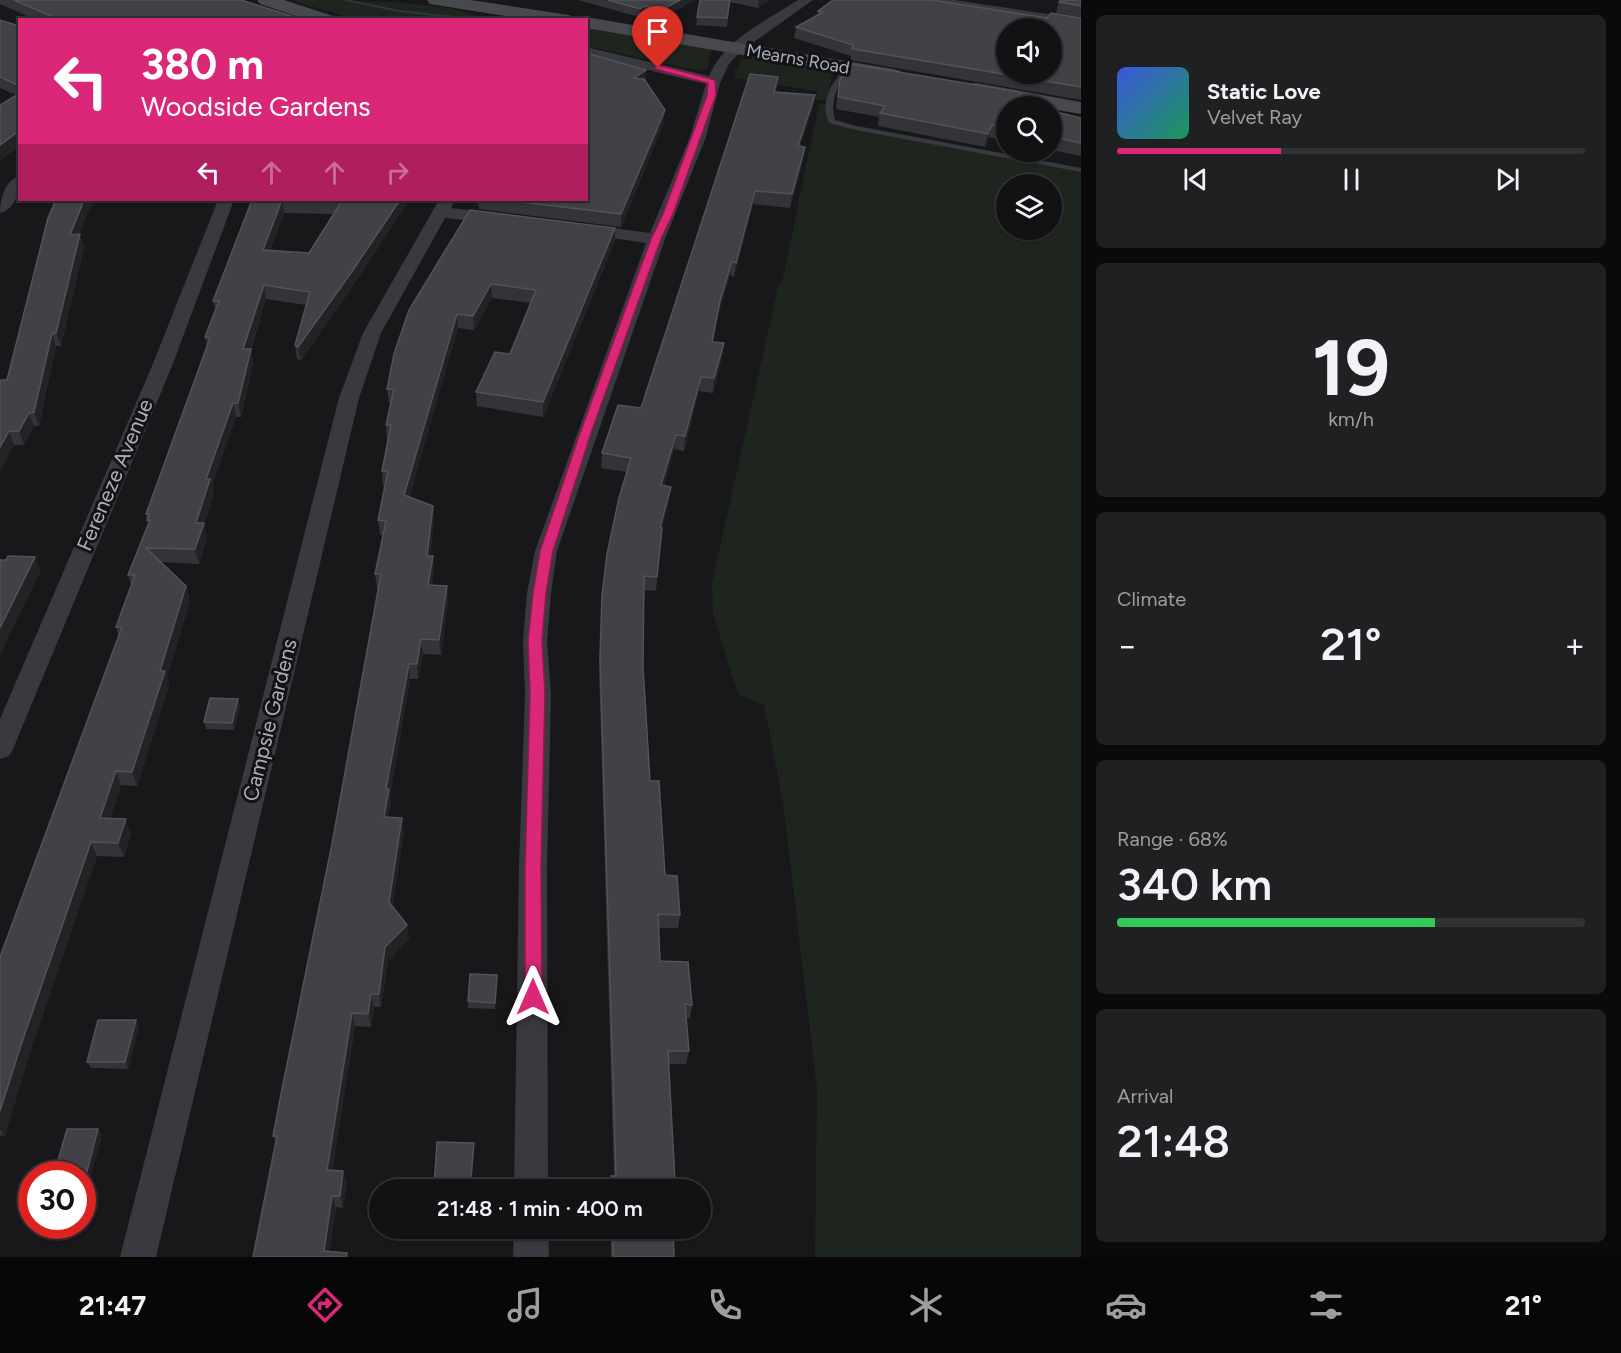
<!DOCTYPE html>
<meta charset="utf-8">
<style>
:root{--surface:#121214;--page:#1f2022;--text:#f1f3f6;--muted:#9c9ea0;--line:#313234;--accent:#db2777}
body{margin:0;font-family:Figtree,sans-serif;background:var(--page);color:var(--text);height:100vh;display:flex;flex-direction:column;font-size:22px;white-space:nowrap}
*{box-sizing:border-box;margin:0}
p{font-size:20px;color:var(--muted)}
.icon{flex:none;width:33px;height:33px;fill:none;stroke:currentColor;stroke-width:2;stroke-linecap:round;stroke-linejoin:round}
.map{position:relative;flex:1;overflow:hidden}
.sheet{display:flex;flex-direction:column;gap:15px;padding:15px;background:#0a0a0b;width:540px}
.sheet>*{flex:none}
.hud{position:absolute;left:18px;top:18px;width:570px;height:183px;border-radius:0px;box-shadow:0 2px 4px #0004,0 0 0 2px var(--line);background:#db2777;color:#fff;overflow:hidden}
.buttons{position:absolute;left:996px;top:18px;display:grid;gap:12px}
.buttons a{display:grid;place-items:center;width:66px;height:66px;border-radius:50%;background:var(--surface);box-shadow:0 2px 4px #0004,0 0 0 2px var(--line);font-size:30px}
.speed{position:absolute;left:18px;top:1161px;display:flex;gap:12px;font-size:30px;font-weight:700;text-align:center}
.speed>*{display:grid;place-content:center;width:78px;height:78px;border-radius:50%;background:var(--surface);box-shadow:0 2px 4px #0004,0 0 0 2px var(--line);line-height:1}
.speed .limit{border:9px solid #d22;background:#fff;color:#111}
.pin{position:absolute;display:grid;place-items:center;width:51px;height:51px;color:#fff;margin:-62px -26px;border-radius:50% 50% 50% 0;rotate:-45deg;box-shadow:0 0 6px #0007}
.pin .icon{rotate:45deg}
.me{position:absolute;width:66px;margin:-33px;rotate:0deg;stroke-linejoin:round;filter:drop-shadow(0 0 4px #0008)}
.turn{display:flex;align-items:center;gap:21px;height:126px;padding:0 24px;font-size:27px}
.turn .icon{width:78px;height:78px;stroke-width:2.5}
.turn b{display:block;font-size:42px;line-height:51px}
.lanes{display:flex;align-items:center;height:57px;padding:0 24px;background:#0003;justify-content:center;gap:30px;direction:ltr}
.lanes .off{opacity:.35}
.big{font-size:45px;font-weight:600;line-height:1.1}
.sheet .tile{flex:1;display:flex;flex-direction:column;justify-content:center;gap:9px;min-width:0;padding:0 21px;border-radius:9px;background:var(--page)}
.sheet .dial{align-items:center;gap:0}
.dial b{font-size:78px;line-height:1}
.song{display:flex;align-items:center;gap:18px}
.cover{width:72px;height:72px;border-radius:9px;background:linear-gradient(135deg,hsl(230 70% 55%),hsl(150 70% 35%))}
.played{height:6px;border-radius:3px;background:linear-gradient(90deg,var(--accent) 35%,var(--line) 35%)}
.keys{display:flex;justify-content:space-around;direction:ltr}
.heat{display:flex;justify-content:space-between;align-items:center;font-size:33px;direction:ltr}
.charge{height:9px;border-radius:4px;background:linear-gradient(90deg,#34c759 68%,var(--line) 0)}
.trip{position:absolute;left:369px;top:1179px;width:342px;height:60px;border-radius:30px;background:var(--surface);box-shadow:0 2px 4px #0004,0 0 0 2px var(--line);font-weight:600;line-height:60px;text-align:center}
.tabs{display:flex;height:96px;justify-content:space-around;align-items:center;background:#070708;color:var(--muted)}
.tabs .icon{width:42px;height:42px}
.tabs .active{color:var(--accent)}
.tabs b{font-size:27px;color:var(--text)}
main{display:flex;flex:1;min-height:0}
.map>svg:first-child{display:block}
.green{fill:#1e251f;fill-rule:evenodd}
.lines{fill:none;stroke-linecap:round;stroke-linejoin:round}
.stream{fill:#2e373e;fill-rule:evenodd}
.lane{fill:#393a3f;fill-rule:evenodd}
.street{fill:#393a3f;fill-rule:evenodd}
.secondary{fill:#47494f;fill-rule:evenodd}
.wall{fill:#343438;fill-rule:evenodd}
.shaded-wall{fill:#232326}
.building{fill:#414146;stroke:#515358;stroke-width:1.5;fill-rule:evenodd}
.route{fill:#db2777;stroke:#8e194d;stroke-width:1.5}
.labels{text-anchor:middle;stroke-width:6;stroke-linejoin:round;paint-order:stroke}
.far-street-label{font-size:18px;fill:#aaafb9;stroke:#131315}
.street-label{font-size:21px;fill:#aaafb9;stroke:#131315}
</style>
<main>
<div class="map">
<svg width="1081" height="1257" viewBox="0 0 1081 1257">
<rect width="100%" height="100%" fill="#18181a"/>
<g class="green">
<path d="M291,0c34,0 162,0 184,17l-1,3 -120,-1z"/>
<path d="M586,28l125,21 -3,17 -3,3 -10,1 -108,-24z"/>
<path d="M755,57l79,14 -9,30 -9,-1 1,-9 -83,-13 7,-18z"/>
<path d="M819,104h10l5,19 247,47v1087h-266l2,-168 -34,-287 -19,-97 -26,-11 -25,-80 -1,-31 67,-300h3zM1006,184h46v46h-46z"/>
</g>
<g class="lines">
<path class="stream" d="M341,0h9l49,10 64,7 2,1 -2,1 -64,-7z"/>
<path class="lane" d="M847,66l5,1c-13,17 -23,30 -17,53l22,6 224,42v4l-225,-42 -27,-7c-10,-24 3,-40 18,-57z"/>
<g class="street">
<path d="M798,0h15l-72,51 -12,13 -9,19 -14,54 -41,102 -108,312 -6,42 -4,48 4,53 -4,173 1,323h-34l5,-323 6,-173 -2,-53 4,-48 8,-42 111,-308 -62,-9 -8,-5 8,-5 66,9 40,-96 16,-53 -120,-29v-8l123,29c16,-37 57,-55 89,-76z"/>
<path d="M923,0h31l127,19v8l-152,-23z"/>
<path d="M20,176c0,14 -4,33 -20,37 0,-13 4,-33 20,-37z"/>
<path d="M218,200h16l-62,166 -159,383 -4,7 -9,3v-40l152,-353z"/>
<path d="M439,200h16l-4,8 48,6 8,5 -8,5 -54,-6 -64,115 -22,65 -203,859h-36l219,-859 24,-65z"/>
<path d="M514,1228h34l1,29h-36z"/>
</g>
<g class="secondary">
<path d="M257,0h27l49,16 3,4h-28l-48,-16z"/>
<path d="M427,0h44l98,15 9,5h-48l-94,-15 -6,-1z"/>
<path d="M586,17l307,52 7,2 3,4 -3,4 -7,2 -307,-53v-8h-7z"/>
<path d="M976,83l105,19v12l-29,-5v-3h-12l-71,-13 -3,-4 3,-4z"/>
</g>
</g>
<g class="wall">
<path d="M0,0h241l63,20h-284v126l-20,14v-55l16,-10 -16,-7v-68l16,5 3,-2v-6l15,2 -34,-15z"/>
<path d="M578,0h116l-33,19 -17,-5 -5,3z"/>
<path d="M700,0h70l-12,8 -28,-6 -3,25 -31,-2z"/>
<path d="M1081,0v17l-25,-4 3,-11z"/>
<path d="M938,1l109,17h34v82l-231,-40 1,-4 -57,-18 2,-11 22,-12v-4z"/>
<path d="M778,77l-2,15 39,3 -2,13 -13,38 5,1 -2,13 -13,48 -37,-4 -19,73 -4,-2 -12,40 -5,27 11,1 -2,14 -9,36 -14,-2 -15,60 -10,-2 -10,37 5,15 -8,30 -5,60 -12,-1 -1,77 7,114 15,94 15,40 -2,13h-19l1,33 32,44 -2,13h-4l3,33 -3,13h-18l7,118 8,8h-73l1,-14h3l-15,-505 3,-76 25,-123 -26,-4 1,-15 39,-45z"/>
<path d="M840,80l166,26v35l-17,-4 -4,10 -107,-21 1,-9 -43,-8z"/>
<path d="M646,81l18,42 -43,104 -142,-18 -1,-9h108z"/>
<path d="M1052,111l29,7v38l-29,-6z"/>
<path d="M56,200h40l-8,11 -9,23 5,13 -23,99h-5l-17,80h-5l-10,19h-10l-14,26v-89l7,-2z"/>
<path d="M252,200h157l-54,83 -54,77 -4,-1 -2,-14 11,-40 -40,-6 -15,50 2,14 -12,54h-5l-24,69 2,8 -10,30 3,14 -8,26 -38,-2 25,24 4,15 -23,76 2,9 -32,100 -16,-1 -11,33 21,15 -7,24 -27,-1 -69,202 -23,78 -4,-1 -1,3v-181l119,-321 -3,-9 15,-42 -3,-10 20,-51 -2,-10 61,-167 -2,-10 10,-27 -2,-9zM284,213l50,1 -25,39 -39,-2z"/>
<path d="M615,241l-72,176 -66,-11 -1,-14 34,-38 21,-51 -39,-5 -18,32 -16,-2 -49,169 24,9 1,14 -4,36h3l1,15 -2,14 15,1 1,14 -7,55 -18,-1 -5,25h-8l-20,117 1,7 -3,14 16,15 -12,75 15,18 2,14 -21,22 -7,46h-7l-3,20 -16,-1 -23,144 11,1 4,12 -4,25 -7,-1 -7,45 18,1 1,4h-95l23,-115 -3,-6 59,-292 46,-256h-1l-2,-14 8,-39h-3l-2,-15 7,-34h-2l-1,-15 6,-31h-1l-1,-15 5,-22h-2l-2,-14 22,-79z"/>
<path d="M238,699l2,7 -6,24 -28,-1 -2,-7z"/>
<path d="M497,975l-2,34 -27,-1v-7z"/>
<path d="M139,1027l-11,42 -37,-1 -4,-6z"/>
<path d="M98,1129l4,6 -12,42h-8v-3h-25l-2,-3z"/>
<path d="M474,1143v6l-3,41h-37v-3z"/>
<path d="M611,1228h72l-1,4h-9l1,25h-63z"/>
</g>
<g class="shaded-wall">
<path d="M680,0h14l-33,19 1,-9z"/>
<path d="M759,0h11l-12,8z"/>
<path d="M645,6l-1,8 -5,3 1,-8z"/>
<path d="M646,70v12l-12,-4z"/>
<path d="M778,77l-2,12 -4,15 2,-12z"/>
<path d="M815,95l-2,13 -17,51 2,-13z"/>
<path d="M665,110l-1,13 -43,104v-13z"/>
<path d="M992,125l-3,12 -4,10 3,-13z"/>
<path d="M20,130v16l-20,14v-15z"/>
<path d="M805,147l-2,13 -13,48 2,-14z"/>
<path d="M755,191l-2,13 -19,73 2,-14z"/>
<path d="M84,200h12l-8,11 -14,37 -4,-13z"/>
<path d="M282,200l2,13 -19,51 -2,-14z"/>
<path d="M400,200h9l-54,83 -54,77 -3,-13z"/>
<path d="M615,228v13l-72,176v-15z"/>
<path d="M80,234l4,13 -23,99 -5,-13z"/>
<path d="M732,261l-2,14 -12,40 -8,41 2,-14 8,-41z"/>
<path d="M491,284l1,14 -18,32 -1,-14z"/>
<path d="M264,285l2,14 -20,63 -3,-13z"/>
<path d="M457,314l1,14 -52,182 -2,-15z"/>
<path d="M52,333l4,13 -17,80 -5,-14z"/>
<path d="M724,343l-2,14 -9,36 1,-15z"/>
<path d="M251,349l2,14 -12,54 -3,-14z"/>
<path d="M701,377l-2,14 -15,60 1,-15z"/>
<path d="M233,403l3,14 -24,69 2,8 -10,30 3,14 -8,26 -4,-15 1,-26 10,-44z"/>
<path d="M29,413l5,13 -10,19 -5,-14z"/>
<path d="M9,431l5,14 -14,26v-24z"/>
<path d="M676,435l-2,14 -14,51 1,-15z"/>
<path d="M671,487l-2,14 -11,41 2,-15z"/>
<path d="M433,506l1,14 -6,50 -1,-14z"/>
<path d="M433,556l1,15 -5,28 -1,-14z"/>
<path d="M35,557l6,14 -41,84v-27z"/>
<path d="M186,586l4,15 -23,76 2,9 -32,100 -5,-14 28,-101z"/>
<path d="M447,586l1,14 -7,55 -2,-15z"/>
<path d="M421,639l2,15 -5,25 -1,-15z"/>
<path d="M409,664l1,15 -20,117 1,7 -5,28 -2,-14 2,-28z"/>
<path d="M238,699l2,7 -6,24 -2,-7z"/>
<path d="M116,771l5,14 -16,47 -5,-14z"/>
<path d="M402,818l2,14 -13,84 -2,-14z"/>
<path d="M126,819l5,14 -7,24 -6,-14z"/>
<path d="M91,842l6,14 -69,202 -23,78 -5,-7v-18l21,-66z"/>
<path d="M407,925l2,14 -21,22 -7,46 -2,-13 6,-47z"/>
<path d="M497,975v7l-2,27v-6z"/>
<path d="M371,994l3,13 -3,20 -3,-13z"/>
<path d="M352,1013l3,13 -24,155 -4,-11z"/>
<path d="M136,1020l3,7 -11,42 -3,-7z"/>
<path d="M98,1129l4,6 -12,42 -3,-6z"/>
<path d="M474,1143v6l-3,41h-1z"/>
<path d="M343,1171l4,12 -4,25 -3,-12z"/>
<path d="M332,1196l4,11 -7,50 -5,-6z"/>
</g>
<g class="building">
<path d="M14,0h227l63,20h-98l-1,-2 -2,2h-143z"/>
<path d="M608,0h72l-18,10 -17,-4 -5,3z"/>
<path d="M700,0h30l-3,18 -30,-1z"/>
<path d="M833,0h99l115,18 4,-5 30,5v69l-229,-38 1,-4 -57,-18 27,-15 -5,-1zM1006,28h46v46h-46z"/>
<path d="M1061,0h20v6l-22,-4z"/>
<path d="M19,17l23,3h-22v66l-20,-9v-57l16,5 3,-2z"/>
<path d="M586,53l60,17 -12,8 10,1 21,31 -44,104 -117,-14h82z"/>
<path d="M850,64l170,28 -2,11 15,3h-27v22l-14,-3 -4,9 -108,-21 5,-7 -47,-9 2,-17z"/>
<path d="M750,74l28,3 -4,15 41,3 -17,51 7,1 -13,47 -37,-3 -19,72 -4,-2 -12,40 -8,41 12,1 -10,35 -13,-1 -16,59 -9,-1 -15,50 10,2 -11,40 2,1 -5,49 -13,-1 -1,91 7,114h9l6,94 12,1 3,39 -22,-1 2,47 28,1 4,43 -7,-1 4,47h-21l7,131h7l1,8h-72v-14h5l-16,-519 2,-62 5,-41 12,-56 12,-40 -29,-5 16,-48 23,3z"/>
<path d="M20,93v37l-20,15v-40z"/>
<path d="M1052,111l29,7v25l-29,-6z"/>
<path d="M56,200h28l-14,35 10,-1 -24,99h-4l-18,79 -5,1 -10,18h-10l-9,16v-65l1,-2h6l41,-162z"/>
<path d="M252,200h30l-19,50 46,3 33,-52 -55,-1h113l-47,70 -55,77 -3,-2 15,-53 -46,-7 -21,64h8l-13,54h-5l-27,76h4l-14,44h8l-9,26 -49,-1 40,38 -26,85h5l-33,101 -16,-1 -16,47 26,1 -8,24 -27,-1 -70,203 -21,66v-154l122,-330h-6l19,-52h-7l22,-55h-3l2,-6h-3l64,-176 -5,-1 14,-36h-6z"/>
<path d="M470,210l145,18 -72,174 -67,-10 19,-40 15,2 26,-64 -45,-6 -18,32 -16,-2 -53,181 29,11 -6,50h6l-5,29 19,1 -8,54 -18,-1 -4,25h-8l-23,125h3l-5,28 18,1 -13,84 18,23 -22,22 -6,47h-8l-3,20 -16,-1 -25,157 16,1 -3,25h-8l-8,55 23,2 -1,4h-93l24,-121h-4l8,-42 51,-250 49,-270h-6l11,-53 -8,-1 10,-49h-6l9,-46h-5l8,-36h-7l7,-35 15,-44z"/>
<path d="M8,556l27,1 -35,71v-68h6z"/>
<path d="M210,698l28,1 -6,24 -28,-1z"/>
<path d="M470,974l27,1 -2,28 -27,-2z"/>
<path d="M98,1020h38l-11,42h-38z"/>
<path d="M67,1129h31l-11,42h-32z"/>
<path d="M437,1142l37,1 -4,46 -36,-2z"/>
<path d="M612,1228h61l1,29h-61z"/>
</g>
<path class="route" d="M658,65l57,15 1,15 -43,119 -12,25 -70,194 -38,118 -7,42 -4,48 3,53 -4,173 1,130 -2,5 -7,3 -6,-3 -2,-5v-130l5,-173 -2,-53 5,-48 7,-42 40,-118 71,-194 12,-25 44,-119 1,-12 -53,-14 -1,-1z"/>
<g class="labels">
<g class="far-street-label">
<text transform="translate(798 59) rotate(10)" y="6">Mearns Road</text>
</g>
<g class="street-label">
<text transform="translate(115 475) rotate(-67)" y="7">Fereneze Avenue</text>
<text transform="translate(270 720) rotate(-76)" y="7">Campsie Gardens</text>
</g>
</g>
</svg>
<div class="buttons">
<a><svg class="icon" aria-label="sound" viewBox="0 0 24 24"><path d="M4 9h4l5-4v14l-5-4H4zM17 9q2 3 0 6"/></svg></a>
<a><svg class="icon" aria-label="search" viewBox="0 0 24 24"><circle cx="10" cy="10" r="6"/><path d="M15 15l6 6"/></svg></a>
<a><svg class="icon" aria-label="layers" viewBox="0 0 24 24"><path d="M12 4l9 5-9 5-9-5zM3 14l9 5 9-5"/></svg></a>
</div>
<div class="speed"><div class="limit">30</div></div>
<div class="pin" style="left:658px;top:68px;background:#d93025"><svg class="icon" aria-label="arrive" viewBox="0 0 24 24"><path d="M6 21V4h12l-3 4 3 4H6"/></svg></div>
<svg class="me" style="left:533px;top:997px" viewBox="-20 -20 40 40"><path d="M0-17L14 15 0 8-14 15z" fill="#db2777" stroke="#fff" stroke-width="4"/></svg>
<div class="trip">21:48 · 1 min · 400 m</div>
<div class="hud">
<div class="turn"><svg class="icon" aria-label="left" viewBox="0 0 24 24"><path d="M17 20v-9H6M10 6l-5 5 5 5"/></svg><div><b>380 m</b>Woodside Gardens</div></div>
<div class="lanes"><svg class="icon" aria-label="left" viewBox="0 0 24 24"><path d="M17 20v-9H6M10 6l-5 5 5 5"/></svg><svg class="icon off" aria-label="ahead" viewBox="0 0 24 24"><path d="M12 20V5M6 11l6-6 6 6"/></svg><svg class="icon off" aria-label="ahead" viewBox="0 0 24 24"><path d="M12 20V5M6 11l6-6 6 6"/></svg><svg class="icon off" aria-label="right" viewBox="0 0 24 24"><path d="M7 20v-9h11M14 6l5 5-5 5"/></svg></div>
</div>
</div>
<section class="sheet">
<div class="tile">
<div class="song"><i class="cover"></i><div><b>Static Love</b><p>Velvet Ray</p></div></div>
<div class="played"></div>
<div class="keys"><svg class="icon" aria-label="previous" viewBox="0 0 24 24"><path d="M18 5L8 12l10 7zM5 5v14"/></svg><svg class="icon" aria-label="pause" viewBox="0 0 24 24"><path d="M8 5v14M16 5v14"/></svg><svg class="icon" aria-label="next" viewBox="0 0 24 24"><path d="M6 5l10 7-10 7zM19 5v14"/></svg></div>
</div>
<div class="tile dial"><b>19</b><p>km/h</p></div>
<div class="tile"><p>Climate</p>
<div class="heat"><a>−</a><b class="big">21°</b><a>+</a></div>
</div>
<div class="tile"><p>Range · 68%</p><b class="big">340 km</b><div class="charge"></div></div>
<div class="tile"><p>Arrival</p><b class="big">21:48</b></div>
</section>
</main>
<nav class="tabs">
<b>21:47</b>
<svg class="icon active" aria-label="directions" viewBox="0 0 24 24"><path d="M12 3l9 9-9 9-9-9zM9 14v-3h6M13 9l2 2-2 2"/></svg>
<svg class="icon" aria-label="music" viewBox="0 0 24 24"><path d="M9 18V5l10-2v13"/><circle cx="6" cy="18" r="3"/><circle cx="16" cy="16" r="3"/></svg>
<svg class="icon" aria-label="phone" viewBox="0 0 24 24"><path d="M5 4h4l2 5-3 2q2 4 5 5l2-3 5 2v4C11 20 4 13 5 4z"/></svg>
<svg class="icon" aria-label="climate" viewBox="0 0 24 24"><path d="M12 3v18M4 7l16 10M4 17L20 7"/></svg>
<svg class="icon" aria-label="car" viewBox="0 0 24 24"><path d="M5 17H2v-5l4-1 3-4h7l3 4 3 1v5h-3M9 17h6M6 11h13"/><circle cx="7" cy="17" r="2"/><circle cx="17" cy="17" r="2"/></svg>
<svg class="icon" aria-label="filters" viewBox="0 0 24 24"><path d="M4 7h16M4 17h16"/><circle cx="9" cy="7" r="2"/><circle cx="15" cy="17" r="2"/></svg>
<b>21°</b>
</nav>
